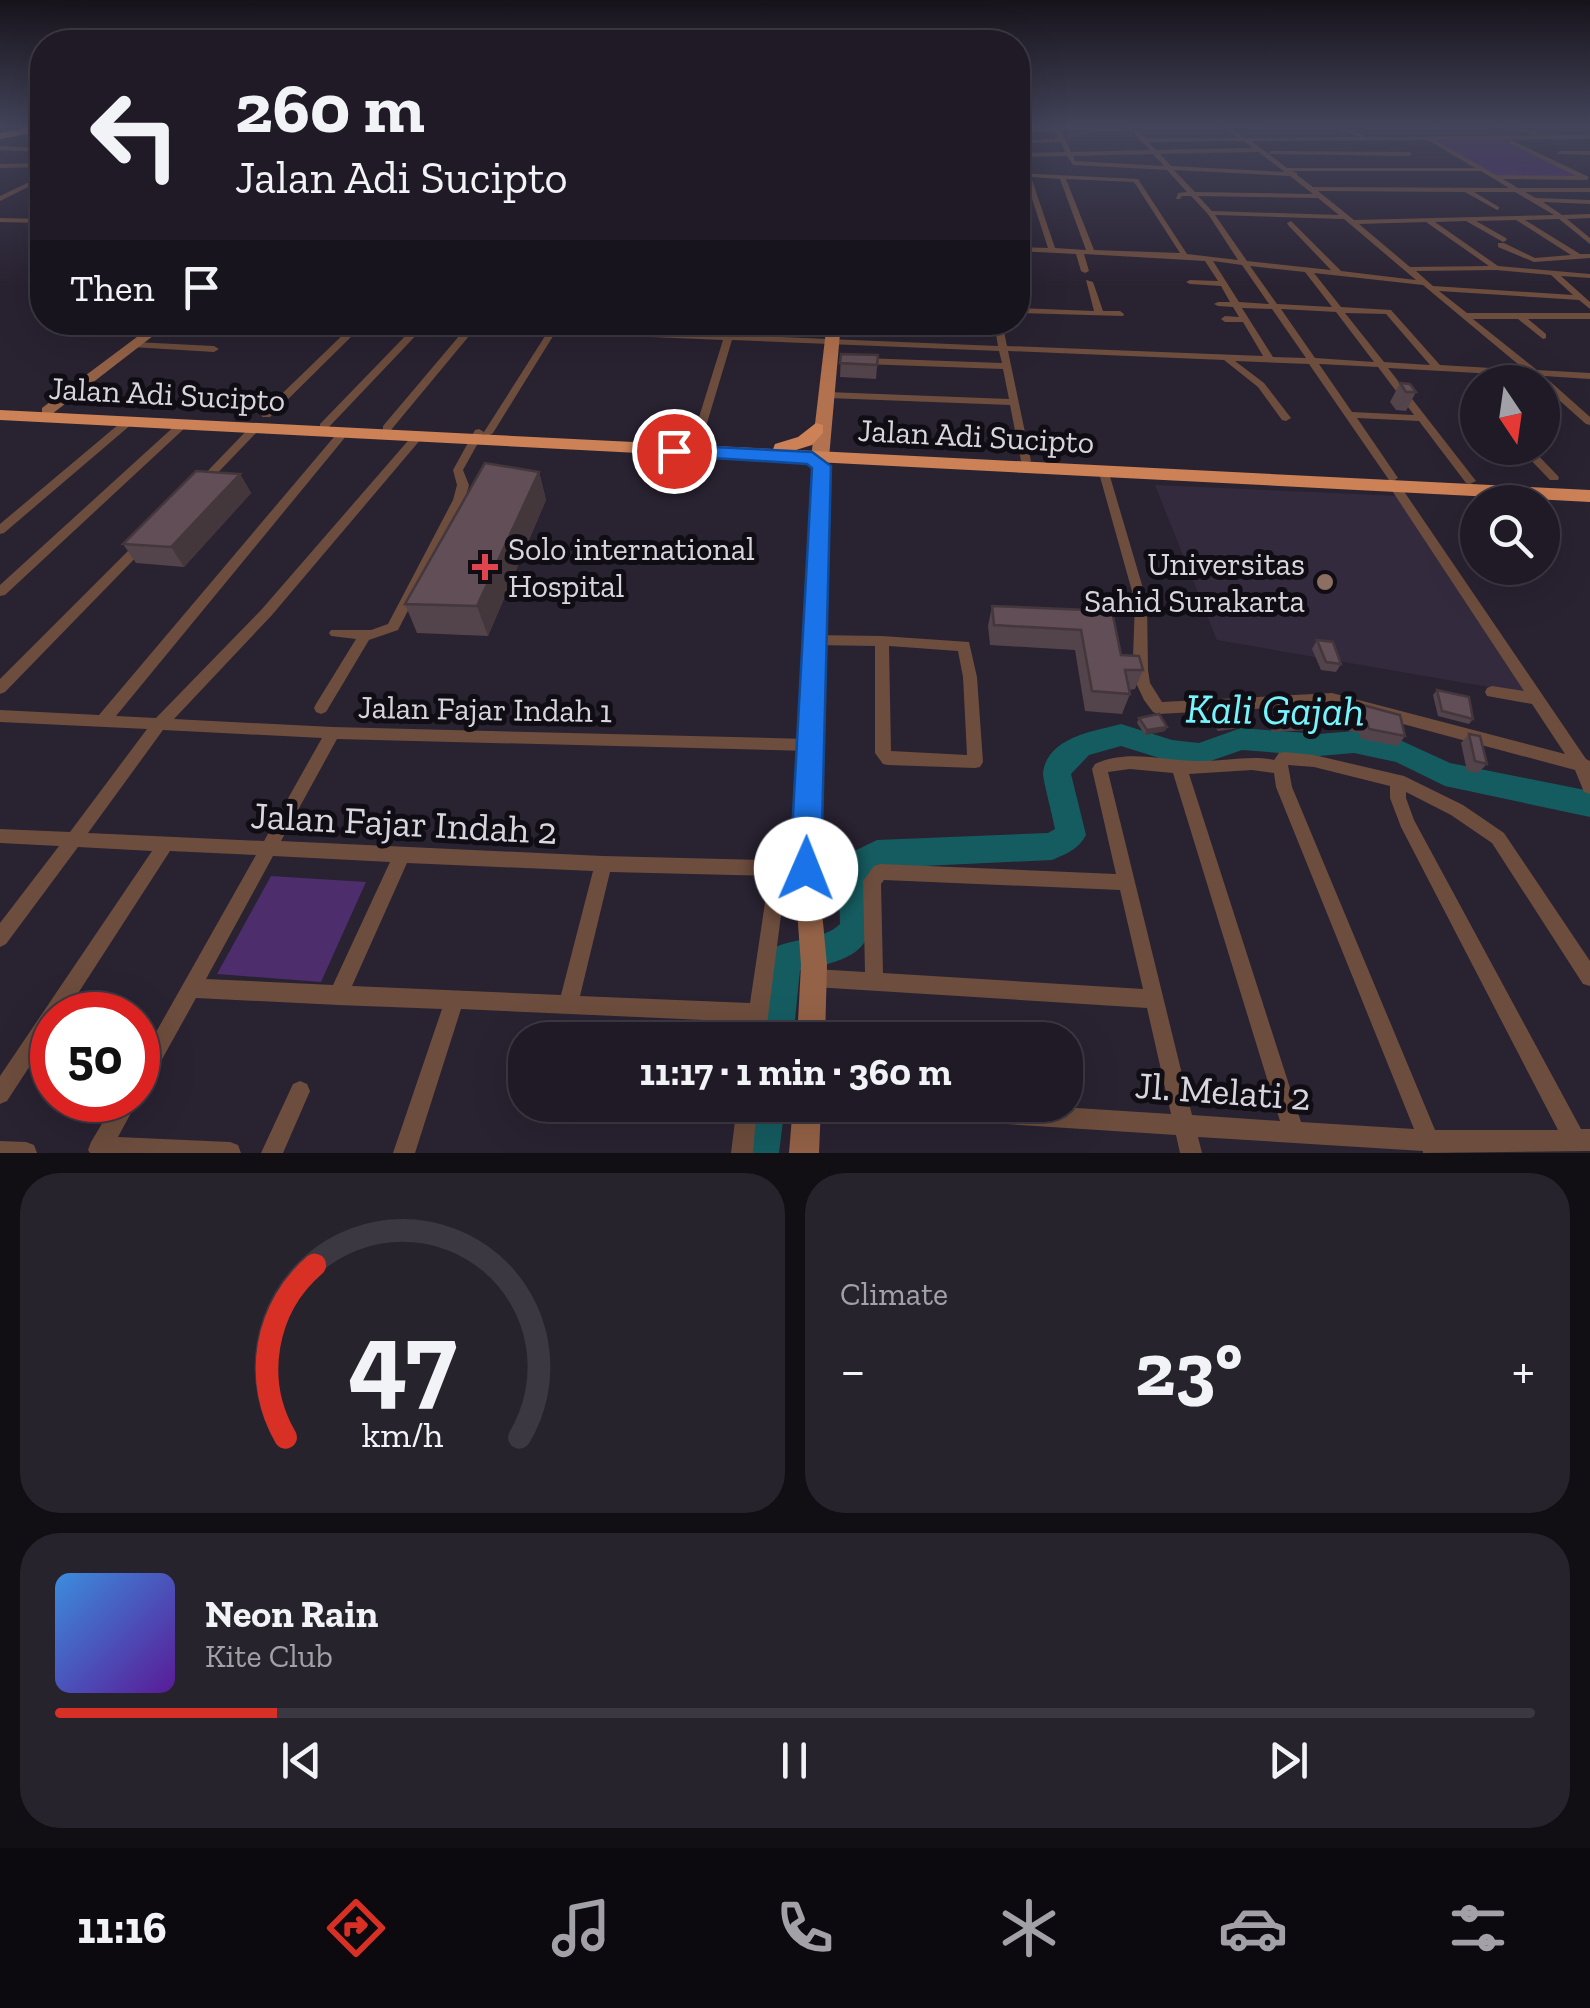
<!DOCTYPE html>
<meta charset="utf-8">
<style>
:root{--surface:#1f1a25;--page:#27232d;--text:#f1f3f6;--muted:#a1a1a7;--line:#3c3842;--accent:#d93025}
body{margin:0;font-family:"Zilla Slab",serif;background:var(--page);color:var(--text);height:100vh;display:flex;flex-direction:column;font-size:38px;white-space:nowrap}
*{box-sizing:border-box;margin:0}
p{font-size:32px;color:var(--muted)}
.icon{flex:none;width:55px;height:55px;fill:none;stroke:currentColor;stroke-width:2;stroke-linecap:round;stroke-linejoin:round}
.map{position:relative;height:1153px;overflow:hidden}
.sheet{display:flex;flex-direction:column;gap:20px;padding:20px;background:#110e14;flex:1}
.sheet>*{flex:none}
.guide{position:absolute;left:30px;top:30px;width:1000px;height:305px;border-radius:40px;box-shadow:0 10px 40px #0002,0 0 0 2px var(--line);background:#1f1a25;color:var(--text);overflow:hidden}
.needle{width:65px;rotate:167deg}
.fabs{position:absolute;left:1460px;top:365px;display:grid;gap:20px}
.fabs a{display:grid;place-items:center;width:100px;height:100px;border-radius:50%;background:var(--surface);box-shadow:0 10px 40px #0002,0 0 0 2px var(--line);font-size:50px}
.speed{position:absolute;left:30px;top:992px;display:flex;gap:20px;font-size:50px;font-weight:700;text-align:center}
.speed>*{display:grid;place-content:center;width:130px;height:130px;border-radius:50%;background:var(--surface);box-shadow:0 10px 40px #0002,0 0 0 2px var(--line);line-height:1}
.speed .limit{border:15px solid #d22;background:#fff;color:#111}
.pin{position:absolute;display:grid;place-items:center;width:85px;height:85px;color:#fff;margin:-42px;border:5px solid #fff;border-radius:50%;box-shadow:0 2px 10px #0007}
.me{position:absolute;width:110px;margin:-55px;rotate:1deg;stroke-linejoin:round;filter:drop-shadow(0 0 8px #0008)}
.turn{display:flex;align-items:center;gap:35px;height:210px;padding:0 40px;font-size:45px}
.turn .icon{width:130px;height:130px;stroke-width:2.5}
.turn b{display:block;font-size:70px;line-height:85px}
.then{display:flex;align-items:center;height:95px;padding:0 40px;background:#0003;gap:20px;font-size:38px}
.big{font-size:75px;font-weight:700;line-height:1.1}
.sheet .tile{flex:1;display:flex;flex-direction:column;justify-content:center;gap:15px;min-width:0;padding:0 35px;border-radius:40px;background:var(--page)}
.sheet .dial{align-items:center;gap:0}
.dial svg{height:260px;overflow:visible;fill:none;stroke:var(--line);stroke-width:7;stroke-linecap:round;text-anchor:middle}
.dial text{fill:var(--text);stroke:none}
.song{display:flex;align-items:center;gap:30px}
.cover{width:120px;height:120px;border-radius:15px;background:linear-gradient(135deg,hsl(210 70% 55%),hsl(270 70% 35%))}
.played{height:10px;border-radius:5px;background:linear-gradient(90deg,var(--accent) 15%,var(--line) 15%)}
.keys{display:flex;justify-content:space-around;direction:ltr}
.heat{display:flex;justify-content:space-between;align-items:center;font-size:55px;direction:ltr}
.sheet .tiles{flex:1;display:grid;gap:20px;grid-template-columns:1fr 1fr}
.tile:last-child{grid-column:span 2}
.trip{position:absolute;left:508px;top:1022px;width:575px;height:100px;border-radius:40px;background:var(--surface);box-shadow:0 10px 40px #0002,0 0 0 2px var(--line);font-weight:700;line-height:100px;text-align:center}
.dock{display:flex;height:160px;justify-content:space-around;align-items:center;background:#0c0a0f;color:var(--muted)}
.dock .icon{width:70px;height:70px}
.dock .selected{color:var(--accent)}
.dock b{font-size:45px;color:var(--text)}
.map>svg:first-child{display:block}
.built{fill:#342a3e}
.green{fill:#4d2d6c}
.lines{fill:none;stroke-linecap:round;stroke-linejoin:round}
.river{fill:#155c60;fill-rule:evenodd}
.street{fill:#6d4d3d;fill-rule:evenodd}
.secondary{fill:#946247;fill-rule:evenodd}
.primary{fill:#b2724f;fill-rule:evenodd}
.highway{fill:#cd8156;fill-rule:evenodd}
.wall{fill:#53434a}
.shaded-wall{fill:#44373c}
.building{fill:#614e56;stroke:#44373c;stroke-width:2.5}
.route{fill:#1a73e8;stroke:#114b97;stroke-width:2.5}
.health-dot{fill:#e0444e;stroke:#100d14;stroke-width:4}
.education-dot{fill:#8d6e63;stroke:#100d14;stroke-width:4}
.labels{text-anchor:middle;stroke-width:10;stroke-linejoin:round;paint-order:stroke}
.street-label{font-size:32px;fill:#d9d5de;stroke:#100d14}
.poi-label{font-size:32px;fill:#d9d5de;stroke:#100d14;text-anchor:start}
.near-street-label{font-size:38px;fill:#d9d5de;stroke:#100d14}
.near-water-label{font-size:42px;font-style:italic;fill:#77f5fe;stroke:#100d14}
</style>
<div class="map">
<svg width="1590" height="1153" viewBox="0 0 1590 1153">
<rect width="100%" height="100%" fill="#292231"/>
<path class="built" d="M1155,485l245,11 129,198 -312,-54z"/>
<g class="green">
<path d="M1435,140h69l72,36h-82z"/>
<path d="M271,876l95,6 -45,100 -104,-8z"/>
</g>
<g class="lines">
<g class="river">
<path d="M1121,724l51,16 27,3 42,-15 78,6 35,-3 48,10 48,22 140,28v26l-145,-31 -49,-24 -42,-9 -35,3 -77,-6 -43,15 -27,-3 -51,-16 -32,9 -18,19 15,61c-7,14 -20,19 -34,25l-171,8 -12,6c10,69 -1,84 -69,96l-7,70h-36l16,-92c21,-10 51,-8 67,-24l-2,-57 4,-10 35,-17 171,-7 7,-4c-2,-12 -12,-48 -12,-56 4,-36 52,-42 78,-49z"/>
<path d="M747,1105h38l-6,48h-38z"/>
</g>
<g class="street">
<path d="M1054,125l5,1 70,1 -1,-2h5l12,13h93l-17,-13h5l19,13 114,-1 -29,-12h6l28,10v2l226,-2v4l-155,1 61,35 80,1 -67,-33 2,-3 78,37 -2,3 -84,-1 15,9h72v4h-65l11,6 54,2v4l-47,-2 19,13 28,-1v4l-23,1 23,19v6l-31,-25 -34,1 55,34h10v4l-56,4 -36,-15v-4h6l31,15 36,-3 -55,-35 -40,1 30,17 1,2 -4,2 -37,-21 -31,1 63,44 92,8v4l-29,-2 29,26v7l-11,-9 -140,-9 28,22h123v6h-62l18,15v4l-3,1 -25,-20h-45l64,51 53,3v6l-46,-3 46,41v8l-4,-1 -44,-39v-3l-10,-6 -144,-8 88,113 -6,3 -4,-1 -47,-62 -62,-3 41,60 -5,3 -4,-1 -80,-116 -74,-3 29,22 27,35 -5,3 -4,-1 -24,-33 -34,-27 -216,-9 23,110 -5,3 -5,-3 -11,-56 -182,-7 -5,-3 5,-3 181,7 -6,-30 -140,-5 -5,-3 5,-3 139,5 -3,-12 -267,-11 -31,103 -5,3 -5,-3 32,-103 -168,-7 -62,100 -5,3 -5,-2 -20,36 6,15 -4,15 -67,130 -29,10 -43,72 -5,2 -5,-2 -2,-4 2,-4 40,-65 -25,-3 -2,-3 2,-3h40l17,-6 65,-124 4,-15 -4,-15 22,-40 4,-1 5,3 63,-99 -73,-3 -83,100h-8v-4l82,-97 -42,-1 -95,100h-8v-4l94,-97h-45l-11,3 -88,87h-8v-4l90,-87 13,-4 104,2 8,-2 1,3 72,3 3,-5 3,-1 4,3 -2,3 440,18 -4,-24h8l5,24 256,10 -20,-34h-18l-4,-3 4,-3 14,1 -6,-10 -15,-1 -4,-2 4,-2h12l-9,-16 -31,-2 -4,-2 4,-2 28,1 -13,-20 -121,-7 5,17 -4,2 -4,-2 -5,-17 -58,-3v-4l30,1 -23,-71h-7v-4l120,6 49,75 51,6 -30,-46 -17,-18h-9l-2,3h-4l2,-6 9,-1 -20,-22 -94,-5 -6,-9 -49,1v-4l47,-1 -4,-10 -37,1 -3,-2 38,-3 -3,-6 -38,-1v-4l36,1zM1061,130l71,1 18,19 -79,2zM1428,140l47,28h-188l-18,-14 140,2 3,-2 -3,-2 -138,-1 -2,3 -18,-13zM1243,141l10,7 -97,2 -8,-8zM1258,152l27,20 -114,-6 -11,-12zM1153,154l11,12 -89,-5 -2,-5zM1174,170l116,6 23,18 -118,-2zM1292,171h189l28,17 -196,-1 -16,-12v-2zM1031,177l29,2 26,71 -31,-2zM1066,179l68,3 46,71 -86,-3zM1318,191l147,1 32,18 2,-1v-2l-25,-15h41l39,23 -200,5zM1198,196l120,2 21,17 -127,-4zM1215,215l129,4 72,61 -75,-9 -50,-50 -4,2 1,2 43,45 -84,-9zM1426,222l63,44 -79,1 -51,-43zM1213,261l29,4 27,39 -30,-2zM1250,266l55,6 27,35 -55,-3zM1496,270l55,5 22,20 -140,-9 -17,-15zM1314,273l109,12 102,85 -85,-5 -49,-55 -50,-3zM1242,308l30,1 34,49 -33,-1zM1281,309l55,3 38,50 -59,-4zM1345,313l41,1 44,51 -46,-3zM1319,364l59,3 36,48 -62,-3z"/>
<path d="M1418,125h23l-3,2z"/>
<path d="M1494,125h9l35,8 -3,2z"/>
<path d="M1581,125h9v4z"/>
<path d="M0,146l42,2v4l-42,-2z"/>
<path d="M1559,151h31v4l-33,-1z"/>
<path d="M42,163v4l-42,1v-4z"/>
<path d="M42,176v4l-42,21v-5z"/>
<path d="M0,218l42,1v4l-42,-1z"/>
<path d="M1018,274h9l4,2 -4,2h-9z"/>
<path d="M1086,280l7,2 10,29h17l4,3 -1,2 -105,-3v-5l76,3z"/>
<path d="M135,342l79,4 5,3 -5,3 -82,-5v-4z"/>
<path d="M129,418l4,1v4l-129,110 -4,1v-10l125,-105z"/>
<path d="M183,421l5,3 -1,2 -182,169 -5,1v-11l179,-163z"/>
<path d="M255,425l4,1v4l-54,56h-8l-2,-2 2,-2 54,-56z"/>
<path d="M343,430l5,3 -1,2 -231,281 40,2 106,-109 151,-174h8v4l-149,176 -98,104 159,8 476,12 5,2 3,4 -3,4 -5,2 -472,-12 -56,102 322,15 203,5 6,2 2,6 -2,6 -6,2 -20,-1 -21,164h-20l3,-18 -287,-13 -46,144h-22l49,-144 -104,-4 -142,-7 -51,92 -7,3v-29l118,-209 -86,-4 -106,164h-12v17l-45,69 -7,3v-28l152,-225 -74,-4 -72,97 -6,3v-24l59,-77 -59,-3v-14l70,3 77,-103 -147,-7v-12l99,5 240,-284zM163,730l159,8 -58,103 -176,-8zM273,856l117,6 -57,123 -127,-6zM407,863l186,8 -32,124 -209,-9zM610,872l159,4 -19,127 -170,-7z"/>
<path d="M1523,448h8l27,28 1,2 -1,2h-8l-27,-28z"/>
<path d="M1104,470l5,3 38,129 1,68 2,13 12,19 170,-9 233,61 -33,-50 -45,-8 -2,-4 2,-4 5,-2 32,5 -135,-205 6,-3 4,1 187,275 4,2v33l-6,-2 -9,-22 -243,-65 -174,9 -5,-2 -9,-12 -8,-17 -3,-26 2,-55 -36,-129z"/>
<path d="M142,540l6,4 -2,3 -141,145 -5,2v-15l138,-138z"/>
<path d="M813,635l69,1 87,6 8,35 6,85 -3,5 -5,1 -87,-3 -5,-1 -8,-11v-107l-62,-1 -5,-1 -2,-4 2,-4zM889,646l69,5 5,26 4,78 -76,-4z"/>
<path d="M1284,752l30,3 90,21 59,29 41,28 86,128v25l-7,-2 -91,-141 -41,-28 -45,-23v6l8,22 167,309h9v22l-167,2v-2l-225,-14 4,16h-22l-4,-18 -309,-20 -7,-3 -3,-7h172l142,9 -24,-106 -333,-21 -7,-2 -2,-7 2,-7 7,-2 51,3 -2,-91 11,-15 6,-2 236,10 -24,-105 3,-5c33,-16 72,-2 108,-3 24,0 47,-6 71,-1l5,-7zM1288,765l26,2 76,19v12l11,29 157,303h-123l-143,-343zM1130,769l43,4 107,348 -88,-6 -84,-343zM1252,770l22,3 2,14 138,342 -113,-7 -112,-348zM884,880l236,10 23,99 -260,-16 -2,-89z"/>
<path d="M300,1081l7,3 3,7 -27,62h-22l32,-69z"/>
<path d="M138,1098v2l-20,37 112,5 8,3 3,8h-151l-2,-3 3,-8 25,-42h22z"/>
<path d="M737,1105h20l-4,48h-22z"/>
<path d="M0,1141l26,1 8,3 3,8h-37z"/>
</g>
<g class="secondary">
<path d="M157,322h14l-119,92h-10v-6z"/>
<path d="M820,454l7,4 -9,411 9,96 -2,75h-28l4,-75 -7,-96 19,-411z"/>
<path d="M793,1105h28l-2,48h-30z"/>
</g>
<path class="primary" d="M827,322h14l-12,136 -9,5 -9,-5z"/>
<g class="highway">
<path d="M42,125v6l-42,8v-6z"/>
<path d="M0,410l773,39 2,-5 23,-7 18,-14 7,2v8l-11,12 -16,5 794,40v12l-1590,-82z"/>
</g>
</g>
<g class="wall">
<path d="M841,354l37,1 -2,24 -36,-2z"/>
<path d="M1400,383l16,9 -10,19 -10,-1 -6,-8z"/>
<path d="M539,472l7,28 -58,136 -71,-3 -12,-29z"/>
<path d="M240,474l11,19 -67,74 -48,-4 -13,-19z"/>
<path d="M992,606l120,5 9,44 22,15 -8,19 -6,1 1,4 -8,20 -37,-3 -10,-61 -85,-5 -2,-19z"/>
<path d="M1317,640l24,24 -5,8 -15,-2 -9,-21z"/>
<path d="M1437,690l36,29 -4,5 -31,-8 -5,-21z"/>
<path d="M1359,704l46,32 -7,10 -37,-7 -2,-6 -10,-2 -5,-15 6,-10 7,1z"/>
<path d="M1210,712l41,10 -3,5 -30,4 -10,-14z"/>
<path d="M1268,716l43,9 -3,5 -35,2 -8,-11z"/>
<path d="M1139,718l26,13 -20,4 -8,-12z"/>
<path d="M1469,734l18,30 -9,9 -11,-2 -6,-28z"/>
</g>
<g class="shaded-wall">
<path d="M539,472l7,28 -58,136 -11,-30z"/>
<path d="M240,474l11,19 -67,74 -13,-20z"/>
<path d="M1167,727l-2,4 -20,4 2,-5z"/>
</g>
<g class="building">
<path d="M841,354l37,1 -1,10 -37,-2z"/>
<path d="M1400,383l10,1 6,8h-10z"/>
<path d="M485,463l54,9 -62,134 -72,-2z"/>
<path d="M196,471l44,3 -69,73 -48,-3z"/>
<path d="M992,606l120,5 9,44 18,1 4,14h-18l5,24 -38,-3 -11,-61 -87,-5z"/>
<path d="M1317,640l16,2 8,22 -15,-2z"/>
<path d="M1437,690l32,7 4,22 -31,-8z"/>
<path d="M1359,704l41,11 5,21 -36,-7 -2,-6 -11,-2 -6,-15 10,1z"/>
<path d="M1242,709l9,13 -31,4 -10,-14z"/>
<path d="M1159,714l8,13 -20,3 -8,-12z"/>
<path d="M1303,714l8,11 -35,2 -8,-11z"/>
<path d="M1469,734l11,2 7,28 -12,-3z"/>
</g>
<linearGradient id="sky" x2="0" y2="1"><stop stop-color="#17131b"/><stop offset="0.44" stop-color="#43445a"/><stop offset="1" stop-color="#43445a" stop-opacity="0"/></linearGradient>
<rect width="1590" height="286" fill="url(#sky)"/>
<path class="route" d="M674,445l138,7 19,14 -10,403 -4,10 -11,5 -11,-5 -5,-10 22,-401 -5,-4 -140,-9v-8z"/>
<path class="health-dot" d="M480 552h10v10h10v10h-10v10h-10v-10h-10v-10h10z"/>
<circle class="education-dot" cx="1325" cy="582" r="10"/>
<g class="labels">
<g class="street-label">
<text transform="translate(167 394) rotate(3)" y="11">Jalan Adi Sucipto</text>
<text transform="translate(976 436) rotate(3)" y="11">Jalan Adi Sucipto</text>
<text transform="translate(485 709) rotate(1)" y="11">Jalan Fajar Indah 1</text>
</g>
<g class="poi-label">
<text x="508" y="560">Solo international<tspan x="508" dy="37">Hospital</tspan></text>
<text x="1305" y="575" text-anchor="end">Universitas<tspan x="1305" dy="37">Sahid Surakarta</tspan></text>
</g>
<g class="near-street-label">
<text transform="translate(404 823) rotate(3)" y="13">Jalan Fajar Indah 2</text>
<text transform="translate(1223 1091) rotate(4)" y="13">Jl. Melati 2</text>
</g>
<g class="near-water-label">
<text transform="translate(1275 709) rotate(1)" y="15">Kali Gajah</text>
</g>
</g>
</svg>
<div class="fabs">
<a><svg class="needle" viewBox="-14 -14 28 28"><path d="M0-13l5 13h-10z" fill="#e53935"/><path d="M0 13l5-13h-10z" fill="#a1a1a7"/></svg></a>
<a><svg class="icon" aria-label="search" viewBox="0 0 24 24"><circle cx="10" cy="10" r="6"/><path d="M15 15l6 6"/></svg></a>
</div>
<div class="speed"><div class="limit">50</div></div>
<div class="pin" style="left:674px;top:451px;background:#d93025"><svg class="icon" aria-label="arrive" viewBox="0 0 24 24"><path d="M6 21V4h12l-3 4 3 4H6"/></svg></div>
<svg class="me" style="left:806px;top:869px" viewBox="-20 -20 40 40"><circle r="19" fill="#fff"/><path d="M0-13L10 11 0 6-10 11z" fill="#1a73e8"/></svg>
<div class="trip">11:17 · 1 min · 360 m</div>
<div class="guide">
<div class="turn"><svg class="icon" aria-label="left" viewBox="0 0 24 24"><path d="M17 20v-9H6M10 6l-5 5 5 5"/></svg><div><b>260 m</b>Jalan Adi Sucipto</div></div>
<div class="then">Then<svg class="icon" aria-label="arrive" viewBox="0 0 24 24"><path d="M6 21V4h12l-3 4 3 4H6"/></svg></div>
</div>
</div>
<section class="sheet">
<div class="tiles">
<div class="tile dial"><svg viewBox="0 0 100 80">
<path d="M14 69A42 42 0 1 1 86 69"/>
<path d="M14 69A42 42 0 0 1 23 16" stroke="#d93025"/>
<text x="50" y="56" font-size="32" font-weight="700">47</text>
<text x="50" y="72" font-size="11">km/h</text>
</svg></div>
<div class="tile"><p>Climate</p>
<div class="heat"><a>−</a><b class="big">23°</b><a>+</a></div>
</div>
<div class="tile">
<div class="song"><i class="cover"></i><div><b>Neon Rain</b><p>Kite Club</p></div></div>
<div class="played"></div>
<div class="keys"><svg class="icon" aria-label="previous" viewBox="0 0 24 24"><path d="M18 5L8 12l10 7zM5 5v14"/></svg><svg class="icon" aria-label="pause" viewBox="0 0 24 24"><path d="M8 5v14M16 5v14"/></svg><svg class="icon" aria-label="next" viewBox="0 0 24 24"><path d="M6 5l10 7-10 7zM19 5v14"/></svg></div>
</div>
</div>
</section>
<nav class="dock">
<b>11:16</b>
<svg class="icon selected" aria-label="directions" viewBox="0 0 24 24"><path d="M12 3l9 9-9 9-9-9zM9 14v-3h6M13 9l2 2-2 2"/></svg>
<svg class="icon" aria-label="music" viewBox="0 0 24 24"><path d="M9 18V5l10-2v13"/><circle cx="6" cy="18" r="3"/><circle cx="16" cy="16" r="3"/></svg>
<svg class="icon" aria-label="phone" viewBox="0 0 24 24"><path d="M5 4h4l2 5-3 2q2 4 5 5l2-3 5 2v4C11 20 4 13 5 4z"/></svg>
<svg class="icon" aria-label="climate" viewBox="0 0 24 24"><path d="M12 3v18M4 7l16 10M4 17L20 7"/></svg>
<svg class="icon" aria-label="car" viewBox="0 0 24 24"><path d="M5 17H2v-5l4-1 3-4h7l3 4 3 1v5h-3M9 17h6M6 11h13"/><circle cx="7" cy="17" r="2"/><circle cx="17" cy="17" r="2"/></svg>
<svg class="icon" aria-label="filters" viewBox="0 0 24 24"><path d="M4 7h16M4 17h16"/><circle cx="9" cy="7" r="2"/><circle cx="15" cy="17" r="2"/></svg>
</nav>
